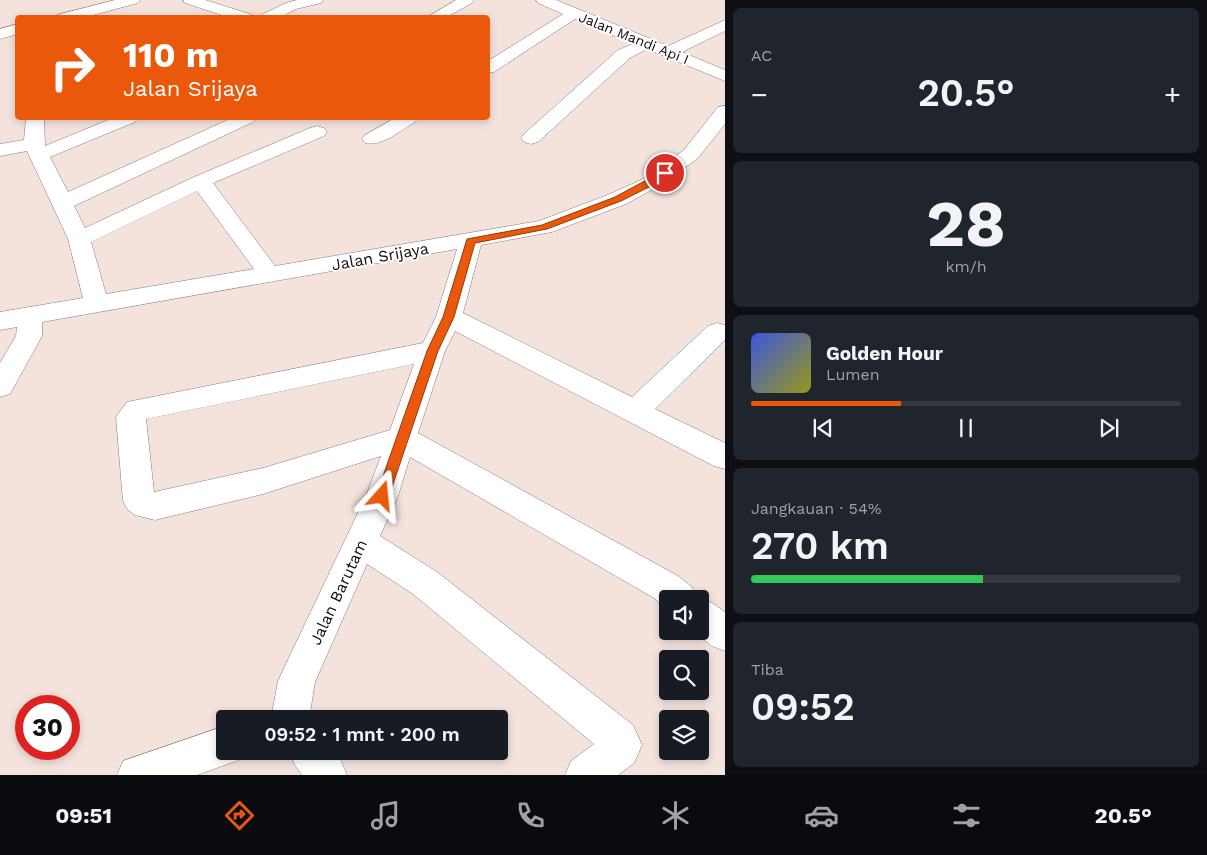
<!DOCTYPE html>
<html lang="id">
<meta charset="utf-8">
<style>
:root{--surface:#171b24;--page:#20242c;--text:#f1f3f6;--muted:#9ea1a6;--line:#363941;--accent:#ea580c}
body{margin:0;font-family:"Work Sans",sans-serif;background:var(--page);color:var(--text);height:100vh;display:flex;flex-direction:column;font-size:19px;white-space:nowrap}
*{box-sizing:border-box;margin:0}
p{font-size:16px;color:var(--muted)}
.icon{flex:none;width:28px;height:28px;fill:none;stroke:currentColor;stroke-width:2;stroke-linecap:round;stroke-linejoin:round}
.map{position:relative;flex:1;overflow:hidden}
.drawer{display:flex;flex-direction:column;gap:8px;padding:8px;background:#0d0f14;width:482px}
.drawer>*{flex:none}
.hud{position:absolute;left:15px;top:15px;width:475px;height:105px;border-radius:5px;box-shadow:0 2px 8px #0003;background:#ea580c;color:#fff;overflow:hidden}
.controls{position:absolute;left:659px;top:590px;display:grid;gap:10px}
.controls a{display:grid;place-items:center;width:50px;height:50px;border-radius:5px;background:var(--surface);box-shadow:0 2px 8px #0003;font-size:25px}
.speed{position:absolute;left:15px;top:695px;display:flex;gap:10px;font-size:25px;font-weight:700;text-align:center}
.speed>*{display:grid;place-content:center;width:65px;height:65px;border-radius:50%;background:var(--surface);box-shadow:0 2px 8px #0003;line-height:1}
.speed .limit{border:8px solid #d22;background:#fff;color:#111}
.pin{position:absolute;display:grid;place-items:center;width:42px;height:42px;color:#fff;margin:-21px;border:2px solid #fff;border-radius:50%;box-shadow:0 1px 5px #0007}
.me{position:absolute;width:55px;margin:-28px;rotate:18deg;stroke-linejoin:round;filter:drop-shadow(0 0 4px #0008)}
.turn{display:flex;align-items:center;gap:18px;height:105px;padding:0 25px;font-size:22px}
.turn .icon{width:65px;height:65px;stroke-width:2.5}
.turn b{display:block;font-size:35px;line-height:42px}
.big{font-size:38px;font-weight:600;line-height:1.1}
.drawer .widget{flex:1;display:flex;flex-direction:column;justify-content:center;gap:8px;min-width:0;padding:0 18px;border-radius:8px;background:var(--page)}
.drawer .dial{align-items:center;gap:0}
.dial b{font-size:65px;line-height:1}
.song{display:flex;align-items:center;gap:15px}
.cover{width:60px;height:60px;border-radius:8px;background:linear-gradient(135deg,hsl(230 70% 55%),hsl(60 70% 35%))}
.played{height:5px;border-radius:2px;background:linear-gradient(90deg,var(--accent) 35%,var(--line) 35%)}
.keys{display:flex;justify-content:space-around;direction:ltr}
.heat{display:flex;justify-content:space-between;align-items:center;font-size:28px;direction:ltr}
.charge{height:8px;border-radius:4px;background:linear-gradient(90deg,#34c759 54%,var(--line) 0)}
.trip{position:absolute;left:216px;top:710px;width:292px;height:50px;border-radius:5px;background:var(--surface);box-shadow:0 2px 8px #0003;font-weight:600;line-height:50px;text-align:center}
.tabs{display:flex;height:80px;justify-content:space-around;align-items:center;background:#090b0e;color:var(--muted)}
.tabs .icon{width:35px;height:35px}
.tabs .active{color:var(--accent)}
.tabs b{font-size:22px;color:var(--text)}
main{display:flex;flex:1;min-height:0}
.map>svg:first-child{display:block}
.lines{fill:none;stroke-linecap:round;stroke-linejoin:round}
.minor-casing{stroke:#8a7a75;stroke-width:1}
.minor{fill:#fff;fill-rule:evenodd}
.route{fill:#ea580c;stroke:#983908}
.labels{text-anchor:middle;stroke-width:4;stroke-linejoin:round;paint-order:stroke}
.far-street-label{font-size:14px;fill:#120d0b;stroke:#fff}
.street-label{font-size:16px;fill:#120d0b;stroke:#fff}
</style>
<main>
<div class="map">
<svg width="725" height="775" viewBox="0 0 725 775">
<rect width="100%" height="100%" fill="#f4e2dd"/>
<g class="lines">
<g class="minor-casing">
<g id="minor">
<path d="M115,0h25l-2,3 -56,15h-27l2,-3z"/>
<path d="M183,0h22l48,15 2,3h-24l-46,-15z"/>
<path d="M297,0h26l-2,3 -25,6 -17,9h-20l2,-3 25,-12z"/>
<path d="M456,0h18l-2,3 -27,15h-19z"/>
<path d="M536,0h20l112,46 57,-26v11l-43,21 43,18v11l-78,-32 -17,9 -92,84 -7,2 -7,-2 -3,-4 3,-4 94,-84 15,-6 -58,-25 -81,53 -6,1v-12l75,-47 -25,-11z"/>
<path d="M18,24v10l-18,5v-10z"/>
<path d="M725,106v18l-27,34 -39,28 -33,18 -74,28 -71,13 -18,68 169,84 76,-71 9,-3 8,2v15l-70,69 70,34v26l-11,-3 -259,-135 -10,20 -27,82 260,143 14,11 5,12h-29v11l-14,-12 -244,-141 -12,39 -18,40 57,36 196,153 9,20 -8,18 -16,12h-53l6,-14 23,-17 -181,-150 -46,-30 -52,118 -6,37h-38l7,-38 6,-13 82,-172 15,-40 -118,38 -108,26 -20,-5 -7,-5 -5,-9 -7,-84 11,-15 296,-59 13,-26 21,-68 -415,73v14l-32,58 -10,3v-34l16,-27 1,-9 -17,3v-18l83,-14 -15,-59 -41,-88 -27,5v-12l24,-4 2,-22h18l1,28 68,-28h24l-2,4 -85,35 18,35 164,-74h23l-2,4 -179,84 11,22 109,-51 116,-49 7,-2 7,2 3,4 -3,4 -111,47 62,83 264,-45 71,-27 35,-16 39,-28 34,-43zM197,191l57,78 -148,25 -15,-52zM414,364l-24,66 -127,38 -109,24 -8,-73z"/>
<path d="M395,118h22l-2,4c-14,8 -33,25 -50,21l-3,-4 3,-4z"/>
<path d="M700,598l12,5 13,9v39l-13,-5 -19,-15h7z"/>
<path d="M225,726v25h17l-3,9 -42,15h-80l6,-14z"/>
<path d="M289,751h45l7,10 6,14h-45l-7,-10z"/>
</g>
</g>
<use href="#minor" class="minor"/>
</g>
<path class="route" d="M665,170l3,1v3l-13,10 -34,17 -74,28 -72,14 -21,74 -16,34 -49,145 -2,4 -5,2 -4,-2 -2,-4 51,-145 16,-34 24,-78 75,-14 73,-28z"/>
<g class="labels">
<g class="far-street-label">
<text transform="translate(634 38) rotate(22)" y="5">Jalan Mandi Api I</text>
</g>
<g class="street-label">
<text transform="translate(380 256) rotate(-10)" y="6">Jalan Srijaya</text>
<text transform="translate(338 592) rotate(-65)" y="6">Jalan Barutam</text>
</g>
</g>
</svg>
<div class="controls">
<a><svg class="icon" aria-label="sound" viewBox="0 0 24 24"><path d="M4 9h4l5-4v14l-5-4H4zM17 9q2 3 0 6"/></svg></a>
<a><svg class="icon" aria-label="search" viewBox="0 0 24 24"><circle cx="10" cy="10" r="6"/><path d="M15 15l6 6"/></svg></a>
<a><svg class="icon" aria-label="layers" viewBox="0 0 24 24"><path d="M12 4l9 5-9 5-9-5zM3 14l9 5 9-5"/></svg></a>
</div>
<div class="speed"><div class="limit">30</div></div>
<div class="pin" style="left:665px;top:173px;background:#d93025"><svg class="icon" aria-label="arrive" viewBox="0 0 24 24"><path d="M6 21V4h12l-3 4 3 4H6"/></svg></div>
<svg class="me" style="left:382px;top:496px" viewBox="-20 -20 40 40"><path d="M0-17L14 15 0 8-14 15z" fill="#ea580c" stroke="#fff" stroke-width="4"/></svg>
<div class="trip">09:52 · 1 mnt · 200 m</div>
<div class="hud">
<div class="turn"><svg class="icon" aria-label="right" viewBox="0 0 24 24"><path d="M7 20v-9h11M14 6l5 5-5 5"/></svg><div><b>110 m</b>Jalan Srijaya</div></div>
</div>
</div>
<section class="drawer">
<div class="widget"><p>AC</p>
<div class="heat"><a>−</a><b class="big">20.5°</b><a>+</a></div>
</div>
<div class="widget dial"><b>28</b><p>km/h</p></div>
<div class="widget">
<div class="song"><i class="cover"></i><div><b>Golden Hour</b><p>Lumen</p></div></div>
<div class="played"></div>
<div class="keys"><svg class="icon" aria-label="previous" viewBox="0 0 24 24"><path d="M18 5L8 12l10 7zM5 5v14"/></svg><svg class="icon" aria-label="pause" viewBox="0 0 24 24"><path d="M8 5v14M16 5v14"/></svg><svg class="icon" aria-label="next" viewBox="0 0 24 24"><path d="M6 5l10 7-10 7zM19 5v14"/></svg></div>
</div>
<div class="widget"><p>Jangkauan · 54%</p><b class="big">270 km</b><div class="charge"></div></div>
<div class="widget"><p>Tiba</p><b class="big">09:52</b></div>
</section>
</main>
<nav class="tabs">
<b>09:51</b>
<svg class="icon active" aria-label="directions" viewBox="0 0 24 24"><path d="M12 3l9 9-9 9-9-9zM9 14v-3h6M13 9l2 2-2 2"/></svg>
<svg class="icon" aria-label="music" viewBox="0 0 24 24"><path d="M9 18V5l10-2v13"/><circle cx="6" cy="18" r="3"/><circle cx="16" cy="16" r="3"/></svg>
<svg class="icon" aria-label="phone" viewBox="0 0 24 24"><path d="M5 4h4l2 5-3 2q2 4 5 5l2-3 5 2v4C11 20 4 13 5 4z"/></svg>
<svg class="icon" aria-label="climate" viewBox="0 0 24 24"><path d="M12 3v18M4 7l16 10M4 17L20 7"/></svg>
<svg class="icon" aria-label="car" viewBox="0 0 24 24"><path d="M5 17H2v-5l4-1 3-4h7l3 4 3 1v5h-3M9 17h6M6 11h13"/><circle cx="7" cy="17" r="2"/><circle cx="17" cy="17" r="2"/></svg>
<svg class="icon" aria-label="filters" viewBox="0 0 24 24"><path d="M4 7h16M4 17h16"/><circle cx="9" cy="7" r="2"/><circle cx="15" cy="17" r="2"/></svg>
<b>20.5°</b>
</nav>
